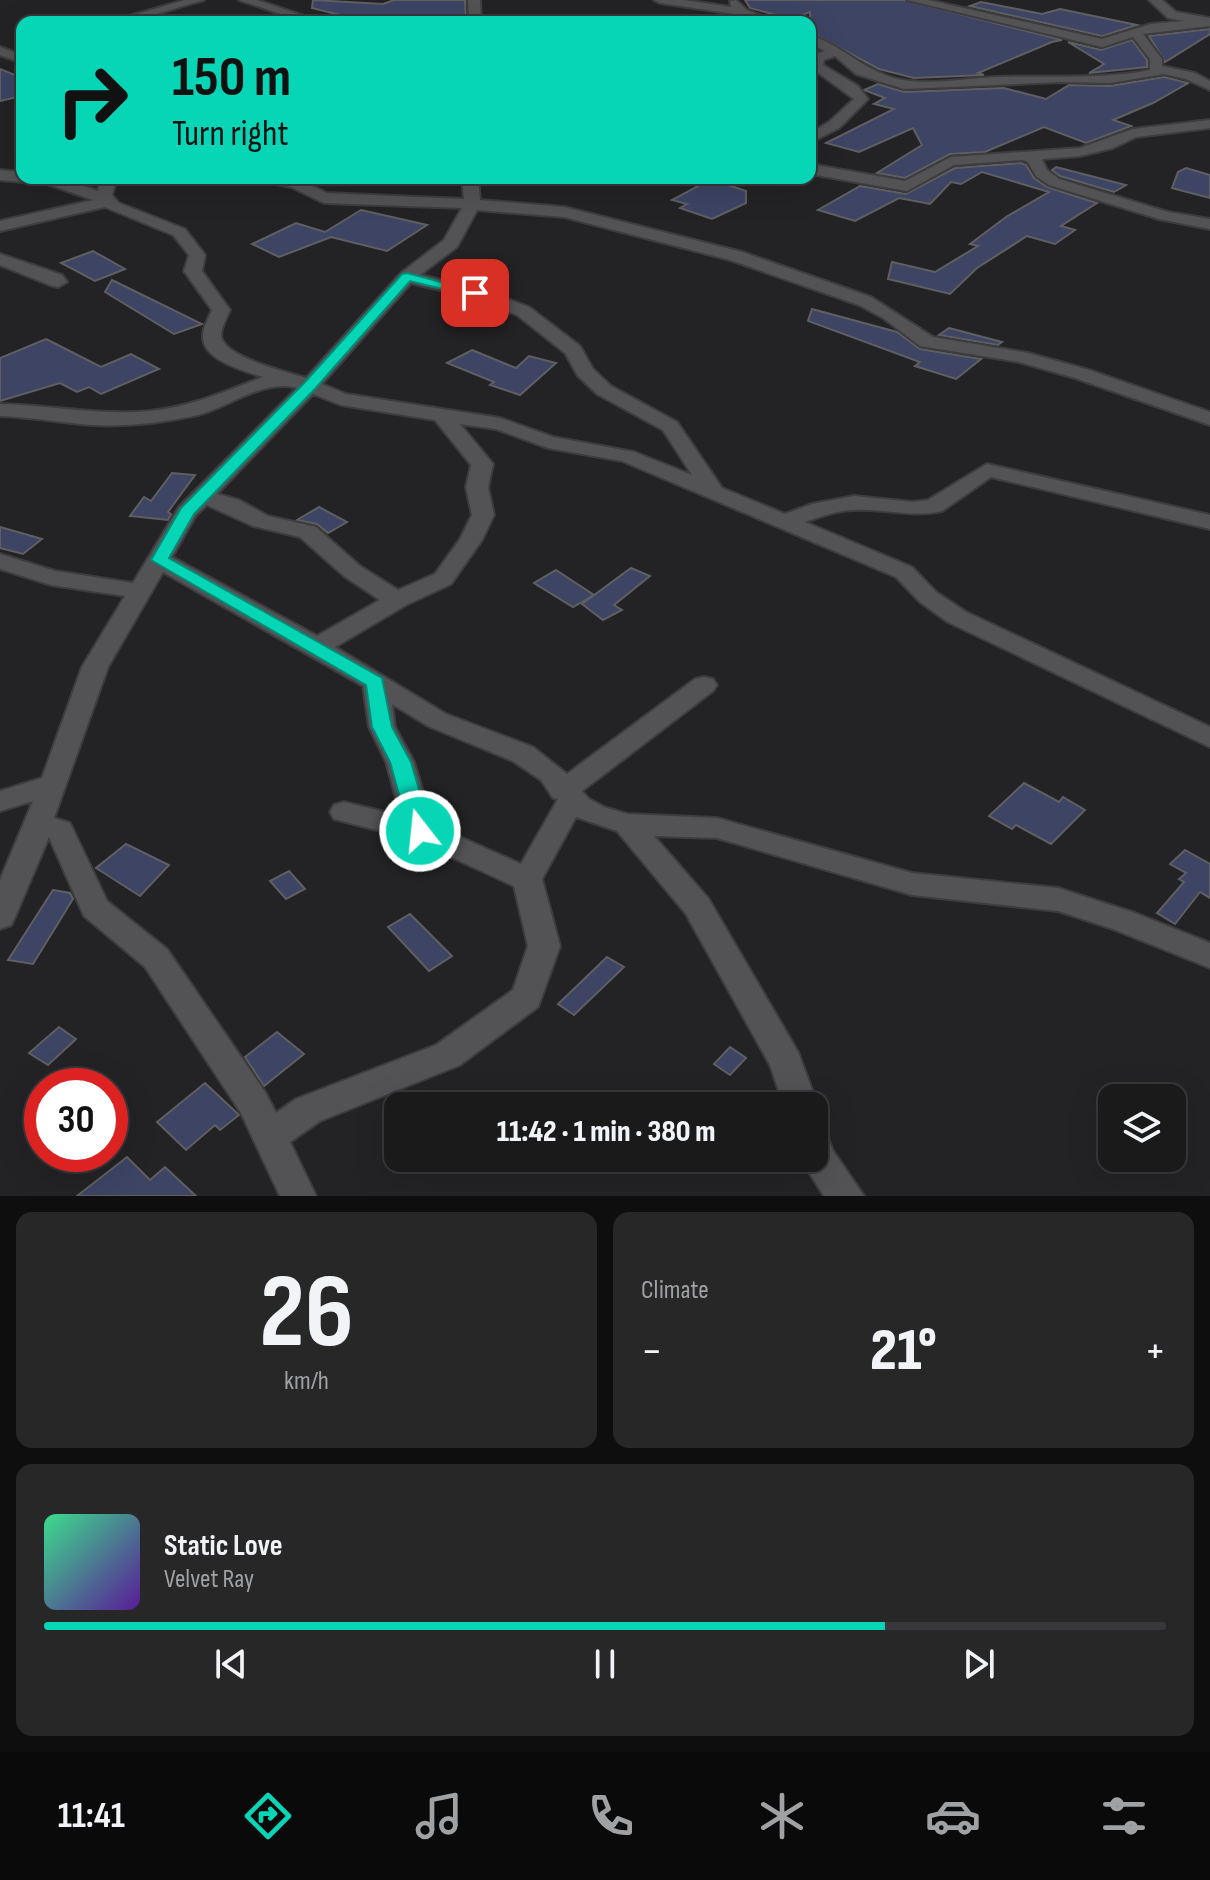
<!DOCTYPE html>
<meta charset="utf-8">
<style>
:root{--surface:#1a1a1b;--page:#272728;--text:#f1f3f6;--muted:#9fa1a3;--line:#38383a;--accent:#06d5b6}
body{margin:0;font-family:"Sofia Sans Condensed",sans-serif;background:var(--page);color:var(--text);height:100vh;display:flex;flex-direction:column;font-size:30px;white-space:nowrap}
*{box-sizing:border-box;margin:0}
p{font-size:26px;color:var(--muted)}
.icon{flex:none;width:44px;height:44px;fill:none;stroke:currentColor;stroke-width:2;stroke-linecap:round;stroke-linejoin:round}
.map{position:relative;height:1196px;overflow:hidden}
.sheet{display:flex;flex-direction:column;gap:16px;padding:16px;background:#0e0e0f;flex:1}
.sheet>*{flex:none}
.banner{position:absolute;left:16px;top:16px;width:800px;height:168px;border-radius:16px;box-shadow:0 8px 32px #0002,0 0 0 2px var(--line);background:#06d5b6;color:#111;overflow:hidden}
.tools{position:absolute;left:1098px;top:1084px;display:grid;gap:16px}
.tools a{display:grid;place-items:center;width:88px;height:88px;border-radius:16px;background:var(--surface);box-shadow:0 8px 32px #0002,0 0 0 2px var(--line);font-size:40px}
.speed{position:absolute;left:24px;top:1068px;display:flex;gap:16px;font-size:40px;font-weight:700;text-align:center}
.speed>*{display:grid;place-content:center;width:104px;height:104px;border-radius:50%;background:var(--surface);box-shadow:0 8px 32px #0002,0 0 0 2px var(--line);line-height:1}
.speed .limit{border:12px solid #d22;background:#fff;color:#111}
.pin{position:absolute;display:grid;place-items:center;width:68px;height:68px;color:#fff;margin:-34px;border-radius:16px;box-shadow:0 4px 12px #0006}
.me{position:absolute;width:88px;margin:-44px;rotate:344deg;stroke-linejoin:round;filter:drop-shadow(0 0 6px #0008)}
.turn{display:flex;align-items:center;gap:28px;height:168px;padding:0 24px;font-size:36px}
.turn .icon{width:104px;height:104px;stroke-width:2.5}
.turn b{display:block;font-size:56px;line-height:68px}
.big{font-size:60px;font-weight:800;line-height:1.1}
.sheet .tile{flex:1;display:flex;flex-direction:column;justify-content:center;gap:12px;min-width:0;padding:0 28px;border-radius:16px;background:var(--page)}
.sheet .dial{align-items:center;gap:0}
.dial b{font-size:104px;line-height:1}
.song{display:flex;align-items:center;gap:24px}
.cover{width:96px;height:96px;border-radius:12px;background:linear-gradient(135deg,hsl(150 70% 55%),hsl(270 70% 35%))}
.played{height:8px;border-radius:4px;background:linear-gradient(90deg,var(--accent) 75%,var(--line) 75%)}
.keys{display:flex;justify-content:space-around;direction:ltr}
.heat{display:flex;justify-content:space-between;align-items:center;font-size:44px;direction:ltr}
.sheet .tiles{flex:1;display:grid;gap:16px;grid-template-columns:1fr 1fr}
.tile:last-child{grid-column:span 2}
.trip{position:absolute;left:384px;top:1092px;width:444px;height:80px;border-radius:16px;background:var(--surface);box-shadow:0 8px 32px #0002,0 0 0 2px var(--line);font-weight:800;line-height:80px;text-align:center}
.dock{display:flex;height:128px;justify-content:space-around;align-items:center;background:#0a0a0b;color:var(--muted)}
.dock .icon{width:56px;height:56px}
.dock .on{color:var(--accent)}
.dock b{font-size:36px;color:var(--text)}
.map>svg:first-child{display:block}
.building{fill:#3d4464;stroke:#5f5f62;stroke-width:2}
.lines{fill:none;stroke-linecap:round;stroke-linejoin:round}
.minor-casing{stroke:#3d3d3f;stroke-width:4}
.minor{fill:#535255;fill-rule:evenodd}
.route{fill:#06d5b6;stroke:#048a76;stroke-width:2}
</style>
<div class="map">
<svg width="1210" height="1196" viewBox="0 0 1210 1196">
<rect width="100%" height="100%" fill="#232224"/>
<g class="building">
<path d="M313,0l70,4 11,-4h71l1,22h-125l7,-5 -36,-9z"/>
<path d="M745,0h159l158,40 -10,2 -74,31 6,2 -70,3 -35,-9 -69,-37v-20l-19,7 -41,-11z"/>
<path d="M981,2l61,12 18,-5 77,16 -35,11 -132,-30z"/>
<path d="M1210,29v5l-45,28 -16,-26z"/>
<path d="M1132,40l15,20v7l-58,6 15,-9 -36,-22 33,8z"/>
<path d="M0,69l22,9v18l-22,5z"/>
<path d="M1164,77l24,6 -35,20 -40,17 18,6 -45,17 -42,-16 -59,25 -35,2 -45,24 -28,-5 45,-28 -9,-17 -54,24 -33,-9 68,-34 -20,-5 11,-6 -21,-8 14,-6 26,8 100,-4 42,11 23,-14 41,1z"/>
<path d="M1021,163l5,2 8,13 13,9 50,16 -36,23 14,4 -20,14 -28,-8 -50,32 -27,26 -62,-15 4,-17 43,10 43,-26 -8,-2 36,-27 43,-25 -67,-20 -21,12 -10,-2 -21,22 -31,-6 -44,23 -37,-11 42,-24 46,8 49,-26z"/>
<path d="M1056,167l70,18 -12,7 -54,-16 -8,-6z"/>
<path d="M1186,168l24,7v23l-38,-10 6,-16z"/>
<path d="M711,179l35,12v12l-34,16 -32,-11 7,-4 -15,-4z"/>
<path d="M361,210l66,15 -40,26 -56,-14 -52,20 -27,-13 44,-21 29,9z"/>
<path d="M93,251l32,18 -30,12 -34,-18z"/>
<path d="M112,280l90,44 -28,10 -69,-42z"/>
<path d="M812,309l85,23 23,17 61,10 -25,20 -41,-13 5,-4 -112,-41z"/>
<path d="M949,328l53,14 -4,3 -59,-10z"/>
<path d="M46,339l55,28 30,-13 28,15 -58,25 -12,-7 -12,5 -17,-9 -60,18v-43z"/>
<path d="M472,350l44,18 13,-12 27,7 -36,32 -30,-10 4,-3 -47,-19z"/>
<path d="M172,473l23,2 -27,37 3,2 -3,6 -38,-4 14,-19 7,4z"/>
<path d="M319,507l28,15 -19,11 -11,-9 -20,-4z"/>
<path d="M0,527l42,12 -19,15 -23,-6z"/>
<path d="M631,568l19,8 -36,29 8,5 -19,10 -21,-16z"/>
<path d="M556,570l38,25 -21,12 -39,-24z"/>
<path d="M1024,783l35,19 4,-5 22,13 -34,34 -35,-19 -4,4 -23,-13z"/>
<path d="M126,844l43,21 -29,31 -44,-28z"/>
<path d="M1185,850l25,14v34l-10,-6 -25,32 -18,-11 27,-31 -5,-3 7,-6 -16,-9z"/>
<path d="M289,871l16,18 -19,10 -16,-18z"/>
<path d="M53,890l17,3 3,6 -40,65 -25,-4z"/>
<path d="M410,914l42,42 -23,15 -41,-44z"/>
<path d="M607,957l17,10 -50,48 -16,-11z"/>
<path d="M59,1027l17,12 -28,26 -19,-12z"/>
<path d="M277,1032l27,22 -40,32 -19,-29z"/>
<path d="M730,1047l16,11 -16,17 -16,-11z"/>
<path d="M205,1083l34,32 -19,15 -5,-5 -29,25 -29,-28z"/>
<path d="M127,1157l23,23 15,-13 31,29h-119z"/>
</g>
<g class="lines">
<g class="minor-casing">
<g id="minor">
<path d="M185,0h19l-75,22h-20z"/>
<path d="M239,0h18l65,22h-18z"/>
<path d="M468,0h12l1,22h-12z"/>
<path d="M654,0h30l47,7 -1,-6 6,-1 11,10 29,12h-17l-18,-7 -81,-12z"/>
<path d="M907,0h21l174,39 49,-15 33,-3 -16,-3 -19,-18h13l14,12 34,6v8l-67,8 19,25v7l33,7 15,8v9l-24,-11 -22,-5 -54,9 -50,-1 -156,7 -48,-15 -21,-18 -11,4 -1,5 35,21 10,13 -29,29 -29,15v-10l19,-11 25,-23 -44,-32 3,-12 12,-4 -15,-7v-9c34,11 57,39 93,45 26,5 66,-2 93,-3 51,-2 104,3 154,-7v-11l-17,-22 -31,10z"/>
<path d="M0,47l22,8v8l-22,-8z"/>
<path d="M1210,120v8l-74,9 -23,11 -33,8 -38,3 5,11 12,9 109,33 42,7v10l-51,-10 -110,-34 -13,-9 -8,-14 -5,-2 -69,5 -47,26 -97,-17v-10l95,17 46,-24 129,-9 53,-19z"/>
<path d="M0,170l22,2v6h7l-7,4 -22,-2z"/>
<path d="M30,178h30l38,13 3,-13h16l-5,17 7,8 66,26 20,26 -3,16 28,39c-3,7 -8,16 -9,24 -1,23 67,38 85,44l95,-105 43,-33 18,-32 -138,-5 -33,-16 -30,-6 -3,-3h37l32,15 137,6 -2,-21h16l2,22 84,7 178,45 129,45 62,40 95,16 61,17 121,42v13l-135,-47 -56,-16 -99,-16 -37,-28 -24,-13 -129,-45 -166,-43 -87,-7 -20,37 -37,28 61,14 48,18 51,39 13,23 18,17 66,36 45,66 63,26 27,-10 42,-8 59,6 15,-2 59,-36 223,51v14l-219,-52 -49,34c-31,7 -58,-3 -88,-1 -17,0 -34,7 -49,12l107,45 24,25 30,20 244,115v20l-262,-125 -28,-20 -24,-25 -274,-116 -74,-13 -52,-19 -36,-5 33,40 -5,23 6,28 -12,25 -31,44 -45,21 -71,42 111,67 87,33 34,27 128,-95 9,-2 9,2 4,6 -4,6 -131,100 7,8 15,8 23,7 90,4 195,55 146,15 77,25 75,30v25l-97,-39 -55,-18 -146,-16 -195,-57 -63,-2 54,62 90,154 20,54 -4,9v-9h-30l-14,-41 -84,-151 -69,-83 -41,-14 -34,62 18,67 -22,61 -78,58 -140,56 -30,21 26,54h-36l-39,-83 -96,-146 -61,-51 -35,-79 -34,80 -4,8 -11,4v-49l33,-79 -33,10v-20l42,-13 40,-111 43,-71 -74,-11 -51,-16v-15l55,17 78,12 46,-76 118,-119c-32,-10 -68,19 -99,27 -37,8 -80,13 -118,9 -27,-3 -52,-7 -80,-8v-12c50,1 99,12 150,7 40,-4 76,-20 113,-34 -18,-6 -62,-17 -60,-42 0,-8 6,-18 9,-25l-28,-39 5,-16 -16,-20 -68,-28 -105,24v-10l93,-21zM411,283l58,14 48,18 48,38 13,23 19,18 66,36 29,45 -58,-23 -81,-15 -53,-19 -154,-24 -24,-10zM313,394l28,11 94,15 36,45 -5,22 6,28 -12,24 -25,35 -37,16 -38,-24 -44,-39 -48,-11 -29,-16 -22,-6zM207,505l46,21 47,11 44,39 36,24 -63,36 -145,-79 24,-42zM163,572l200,114 6,41 17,35 15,54 -57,-14 -10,3 -4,7 4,7 78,20 102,47 14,60 -15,44 -77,55 -140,54 -20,14 -11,-21 -98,-143 -60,-48 -37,-78 -16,-5 54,-151zM392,704l36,22 85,35 28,19 12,18 5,1 -37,65 -88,-39 -19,-63 -19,-35z"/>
<path d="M0,254l62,21 5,7 -9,5 -6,-1 -52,-21z"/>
<path d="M814,1131l13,5 6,15 31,45h-40l-24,-38h14z"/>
</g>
</g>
<use href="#minor" class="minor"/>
</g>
<path class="route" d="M407,273l75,20 -7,4 -65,-16 -95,108 -121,125 -25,44 213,120 10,49 19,35 20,69 -3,5h-16l-3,-5 -19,-69 -18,-35 -6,-42 -215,-125 30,-52 124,-126 97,-108z"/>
</svg>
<div class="tools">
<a><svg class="icon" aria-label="layers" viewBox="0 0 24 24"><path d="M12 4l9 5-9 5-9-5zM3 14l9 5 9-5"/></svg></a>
</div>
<div class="speed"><div class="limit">30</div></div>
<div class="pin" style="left:475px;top:293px;background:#d93025"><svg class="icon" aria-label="arrive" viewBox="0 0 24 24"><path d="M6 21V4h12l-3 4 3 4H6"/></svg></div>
<svg class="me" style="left:420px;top:831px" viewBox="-20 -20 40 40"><circle r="17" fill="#06d5b6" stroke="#fff" stroke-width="3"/><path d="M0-11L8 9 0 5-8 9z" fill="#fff"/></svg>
<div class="trip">11:42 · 1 min · 380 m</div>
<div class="banner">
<div class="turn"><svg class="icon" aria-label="right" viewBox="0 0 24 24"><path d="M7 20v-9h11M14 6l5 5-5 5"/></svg><div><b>150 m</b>Turn right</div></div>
</div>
</div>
<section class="sheet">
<div class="tiles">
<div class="tile dial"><b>26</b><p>km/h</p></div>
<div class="tile"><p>Climate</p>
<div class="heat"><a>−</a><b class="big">21°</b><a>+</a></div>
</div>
<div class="tile">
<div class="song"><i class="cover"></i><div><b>Static Love</b><p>Velvet Ray</p></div></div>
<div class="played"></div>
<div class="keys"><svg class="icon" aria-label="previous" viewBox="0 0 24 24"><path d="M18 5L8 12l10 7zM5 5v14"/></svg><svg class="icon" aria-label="pause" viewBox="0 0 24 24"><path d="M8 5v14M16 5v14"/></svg><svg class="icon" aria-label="next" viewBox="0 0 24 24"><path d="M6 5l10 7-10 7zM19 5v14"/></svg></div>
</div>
</div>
</section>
<nav class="dock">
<b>11:41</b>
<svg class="icon on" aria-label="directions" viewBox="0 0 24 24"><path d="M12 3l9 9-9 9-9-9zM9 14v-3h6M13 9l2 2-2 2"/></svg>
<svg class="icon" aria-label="music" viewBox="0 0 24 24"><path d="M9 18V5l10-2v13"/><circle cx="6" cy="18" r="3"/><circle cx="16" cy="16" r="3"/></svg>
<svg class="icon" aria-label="phone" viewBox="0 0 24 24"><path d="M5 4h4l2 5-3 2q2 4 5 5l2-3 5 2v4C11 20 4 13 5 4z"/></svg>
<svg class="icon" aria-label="climate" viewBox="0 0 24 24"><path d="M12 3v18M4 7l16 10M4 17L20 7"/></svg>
<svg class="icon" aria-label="car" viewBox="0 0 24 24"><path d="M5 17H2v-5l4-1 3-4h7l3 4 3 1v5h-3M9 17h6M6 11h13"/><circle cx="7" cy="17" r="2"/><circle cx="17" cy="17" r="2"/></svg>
<svg class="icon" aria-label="filters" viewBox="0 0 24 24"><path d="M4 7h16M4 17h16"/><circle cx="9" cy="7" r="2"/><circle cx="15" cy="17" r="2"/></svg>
</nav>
